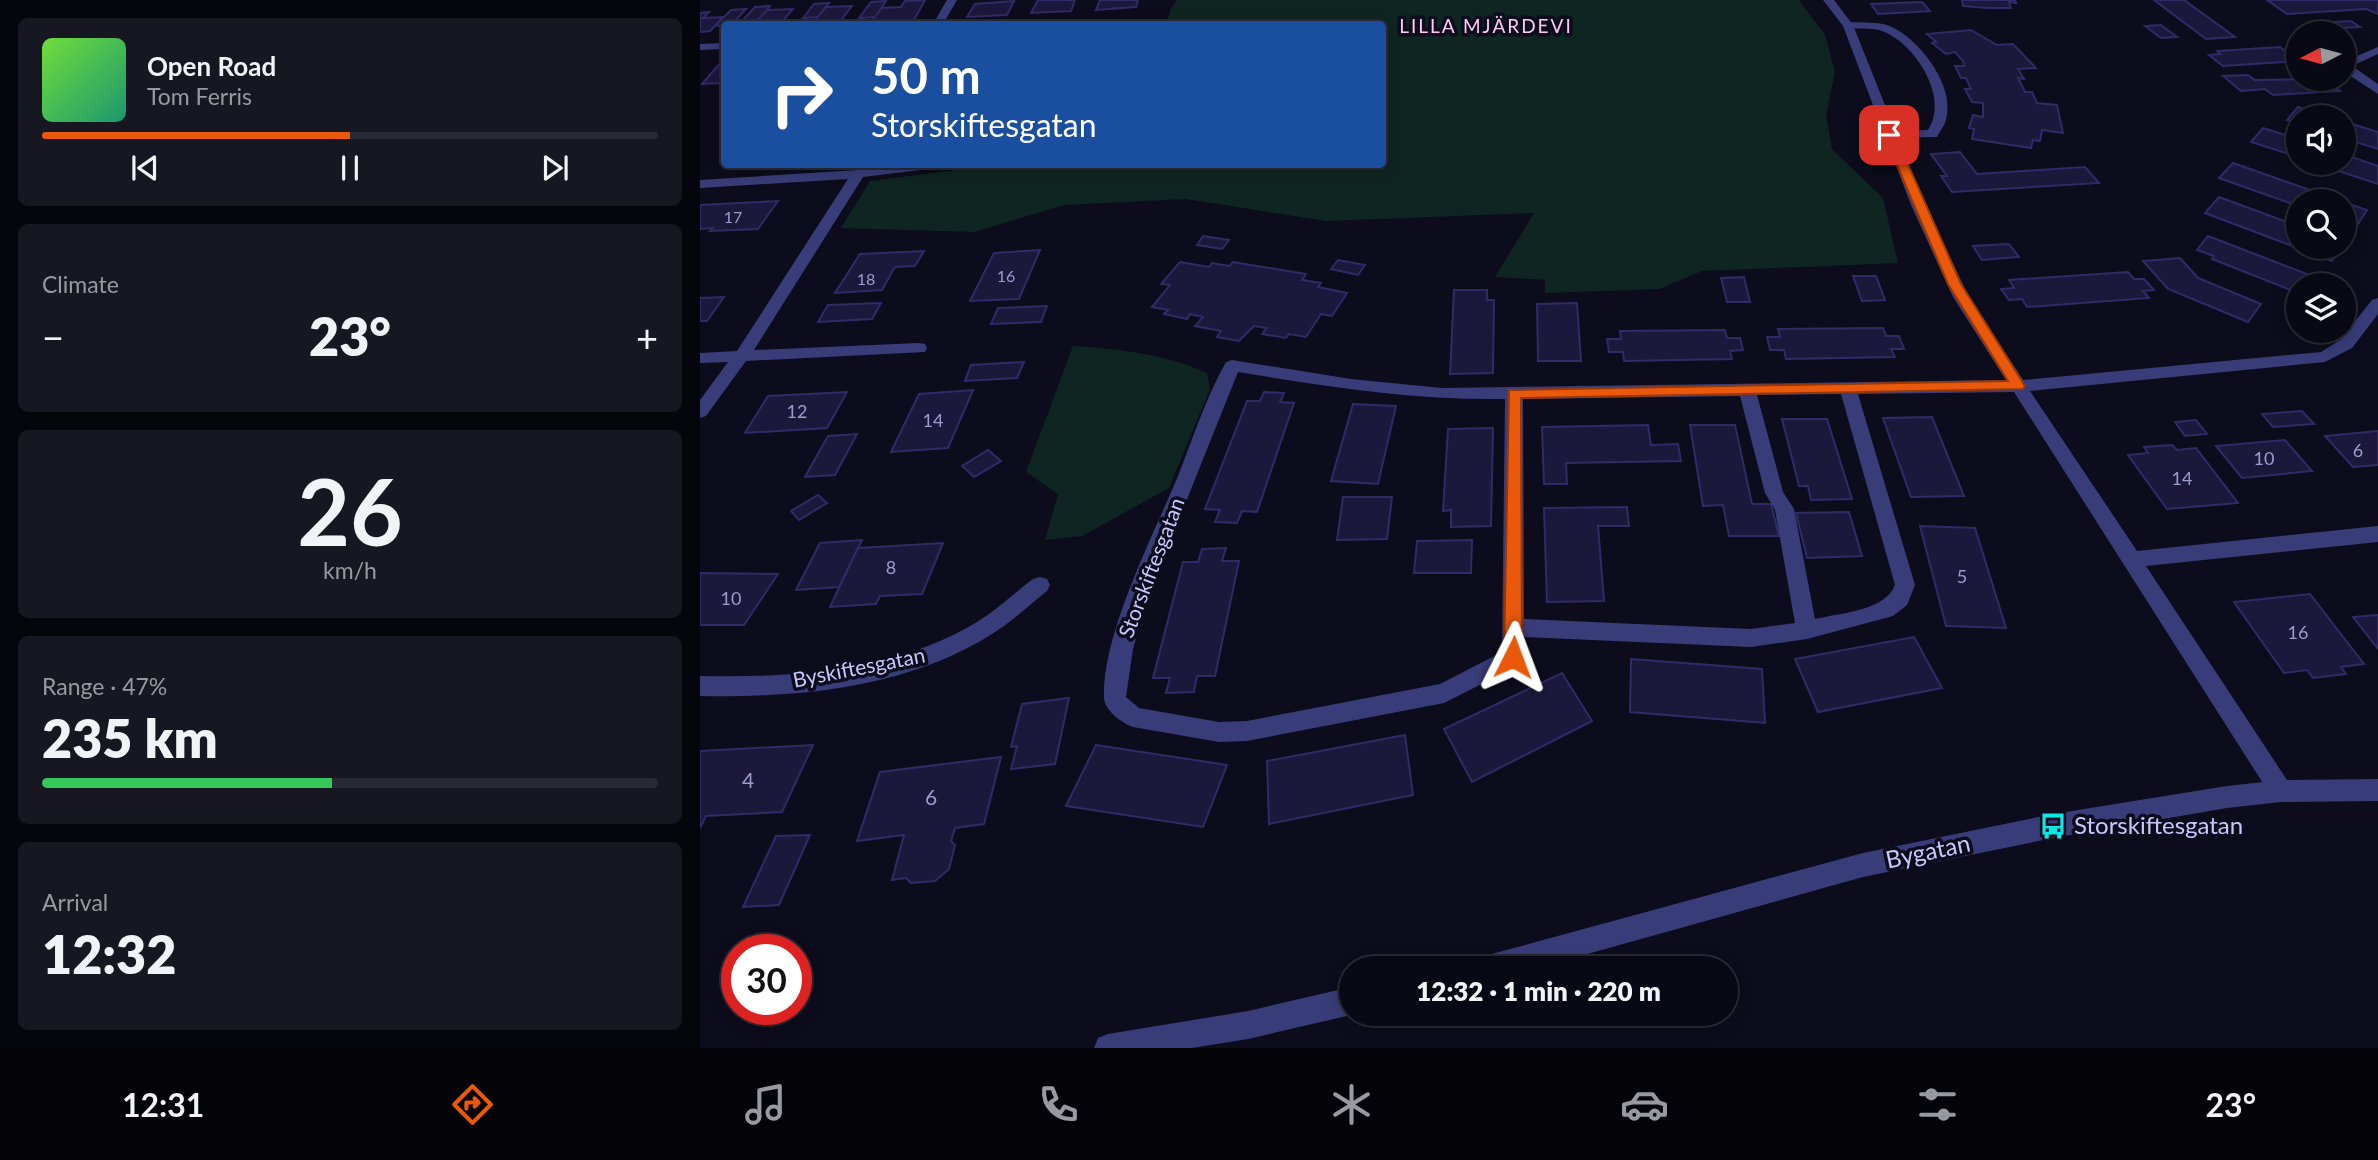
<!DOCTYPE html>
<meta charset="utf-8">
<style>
:root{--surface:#090915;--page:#171722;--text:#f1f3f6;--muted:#999aa0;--line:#292a34;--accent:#ea580c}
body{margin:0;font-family:Lato,sans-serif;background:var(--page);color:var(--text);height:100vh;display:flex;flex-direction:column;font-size:26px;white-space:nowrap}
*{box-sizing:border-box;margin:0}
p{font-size:23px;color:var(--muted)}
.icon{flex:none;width:38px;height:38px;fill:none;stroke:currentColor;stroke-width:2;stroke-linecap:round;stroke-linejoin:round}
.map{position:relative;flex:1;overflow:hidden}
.details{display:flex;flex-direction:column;gap:18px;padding:18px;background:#05050c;width:700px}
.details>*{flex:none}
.hud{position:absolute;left:21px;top:21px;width:665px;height:147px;border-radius:7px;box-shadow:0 4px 18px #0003,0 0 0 2px var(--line);background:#1a4fa0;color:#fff;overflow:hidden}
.needle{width:46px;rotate:264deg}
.controls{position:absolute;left:1586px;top:21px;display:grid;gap:14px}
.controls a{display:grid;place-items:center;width:70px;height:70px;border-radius:50%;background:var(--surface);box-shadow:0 4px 18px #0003,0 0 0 2px var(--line);font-size:35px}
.speed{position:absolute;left:21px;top:934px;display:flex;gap:14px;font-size:35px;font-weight:700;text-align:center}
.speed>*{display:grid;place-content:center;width:91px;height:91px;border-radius:50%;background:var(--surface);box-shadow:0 4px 18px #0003,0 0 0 2px var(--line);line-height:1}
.speed .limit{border:10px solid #d22;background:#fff;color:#111}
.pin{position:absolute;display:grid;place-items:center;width:60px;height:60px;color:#fff;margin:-30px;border-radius:14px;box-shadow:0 4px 10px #0006}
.me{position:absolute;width:77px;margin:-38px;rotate:3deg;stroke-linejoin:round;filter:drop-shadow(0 0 5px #0008)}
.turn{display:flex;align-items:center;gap:24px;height:147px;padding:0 35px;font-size:32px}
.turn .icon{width:91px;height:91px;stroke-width:2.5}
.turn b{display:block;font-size:49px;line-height:60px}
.big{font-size:52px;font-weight:800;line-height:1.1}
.details .card{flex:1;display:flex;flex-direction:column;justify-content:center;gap:10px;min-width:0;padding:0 24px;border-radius:10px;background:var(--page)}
.details .dial{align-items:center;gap:0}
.dial b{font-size:91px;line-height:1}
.song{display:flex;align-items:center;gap:21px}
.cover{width:84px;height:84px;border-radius:10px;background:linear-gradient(135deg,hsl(100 70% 55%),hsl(160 70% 35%))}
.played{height:7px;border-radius:4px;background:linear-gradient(90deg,var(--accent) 50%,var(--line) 50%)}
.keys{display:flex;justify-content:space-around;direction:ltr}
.heat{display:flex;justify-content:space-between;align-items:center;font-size:38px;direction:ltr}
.charge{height:10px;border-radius:5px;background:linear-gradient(90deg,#34c759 47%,var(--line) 0)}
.trip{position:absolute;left:639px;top:956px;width:399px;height:70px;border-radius:35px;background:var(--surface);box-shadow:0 4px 18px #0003,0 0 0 2px var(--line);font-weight:800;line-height:70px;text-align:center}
.tabs{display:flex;height:112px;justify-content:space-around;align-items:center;background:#040408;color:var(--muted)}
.tabs .icon{width:49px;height:49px}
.tabs .selected{color:var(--accent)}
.tabs b{font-size:32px;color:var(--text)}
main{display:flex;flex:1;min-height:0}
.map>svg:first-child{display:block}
.green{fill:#0f2522}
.building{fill:#1b183c;stroke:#302b67;stroke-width:2}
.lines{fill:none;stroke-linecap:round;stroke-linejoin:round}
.service{fill:#383d79;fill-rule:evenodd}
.minor{fill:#383d79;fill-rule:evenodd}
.tertiary{fill:#383d79;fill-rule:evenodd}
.route{fill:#ea580c;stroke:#983908;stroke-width:2}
.labels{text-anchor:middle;stroke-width:7;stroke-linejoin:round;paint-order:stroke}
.far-number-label{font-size:16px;fill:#9d9ccd}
.number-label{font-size:18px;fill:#9d9ccd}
.far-neighbourhood-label{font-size:19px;letter-spacing:2px;fill:#fdcaf1;stroke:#0c0c1c}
.street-label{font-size:21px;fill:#c8c8fd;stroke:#0c0c1c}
.near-number-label{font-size:21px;fill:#9d9ccd}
.near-poi-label{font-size:24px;fill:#c8c8fd;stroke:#0c0c1c;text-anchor:start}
.near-street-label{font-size:24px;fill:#c8c8fd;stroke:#0c0c1c}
</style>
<main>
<section class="details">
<div class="card">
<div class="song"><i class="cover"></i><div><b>Open Road</b><p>Tom Ferris</p></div></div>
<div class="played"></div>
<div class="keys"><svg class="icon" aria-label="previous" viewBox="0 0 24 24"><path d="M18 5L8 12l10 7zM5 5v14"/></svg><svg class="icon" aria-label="pause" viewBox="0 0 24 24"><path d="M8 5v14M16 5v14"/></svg><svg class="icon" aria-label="next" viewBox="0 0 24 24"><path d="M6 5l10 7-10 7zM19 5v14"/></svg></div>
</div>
<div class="card"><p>Climate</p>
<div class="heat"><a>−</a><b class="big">23°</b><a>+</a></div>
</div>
<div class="card dial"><b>26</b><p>km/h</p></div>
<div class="card"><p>Range · 47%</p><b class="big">235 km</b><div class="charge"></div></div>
<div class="card"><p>Arrival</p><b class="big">12:32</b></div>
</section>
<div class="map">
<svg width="1678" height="1048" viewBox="0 0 1678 1048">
<rect width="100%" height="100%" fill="#0c0c1c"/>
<g class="green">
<path d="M477,0h622l26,35 10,37 -9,43 6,34 51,49 15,65 -196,8 -43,18 -114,4v-13l-50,-3 39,-64 -208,8 -140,-22 -122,6 -90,27 -133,-4 29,-47 134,-17h378v-140h-216l5,-16z"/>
<path d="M373,346c44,3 93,8 134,27l3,16 -41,99 -87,48 -37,4 13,-46 -32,-22z"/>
</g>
<g class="building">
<path d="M225,0l-11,20 -43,2 10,-14 20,-1 4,-6z"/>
<path d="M338,0h37l-4,11 -40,2z"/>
<path d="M400,0h38l-2,7 -40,3z"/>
<path d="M1262,0h53l1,3 -7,-1 2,6h-23l-25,-2z"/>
<path d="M1454,0h30l51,37 -29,2z"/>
<path d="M1567,0h111v14l-12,-5 -79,5z"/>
<path d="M186,1l-11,16 -16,1 12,-16z"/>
<path d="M314,1l-7,14 -40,2 8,-13z"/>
<path d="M1222,2l8,9 -52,3 -7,-10z"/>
<path d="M129,3l-11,14 -15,1 11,-14z"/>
<path d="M70,6l-12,15h-16l13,-14z"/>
<path d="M152,6l-14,18h-26l14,-17z"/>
<path d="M46,9l-14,15 -17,2 16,-16z"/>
<path d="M93,9l-13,15h-26l13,-14z"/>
<path d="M9,12l-6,6 20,-1 -13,14 -10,1v-19z"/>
<path d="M1651,21l9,6 -18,1 -9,-6z"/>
<path d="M1461,25l16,12 -16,1 -16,-12z"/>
<path d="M1271,30l26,15 16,-1 23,24 -18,1 6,10 -6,-1 7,14h7l5,11 20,2 6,28 -21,-3 -2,11 -7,-1 -2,8 -59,-9 2,-10 -5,-1 4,-13 10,2v-14l-11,-1 -7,-13h6l-5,-11h-5l-6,-12h9l-1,-5 -8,-9 -9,2 -14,-11 4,-1 -9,-8z"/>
<path d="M1580,47l18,14 -75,5 -14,-11 11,-1 -3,-3z"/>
<path d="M21,62h3v21l-22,1z"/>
<path d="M1548,75l7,5 69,-1 16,12 -67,4 -8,-6 -24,2 -18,-15z"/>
<path d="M1598,107l33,10h-33v6l-11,-3z"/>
<path d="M1643,121l35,11v17l-35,-11z"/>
<path d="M1563,128l35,11v18l-47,-15z"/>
<path d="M1260,152l17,22 108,-7 14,16 -147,9 -11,-16h6l-16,-22z"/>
<path d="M1643,154l35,12v18l-64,-21h29z"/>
<path d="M1533,163l108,38h-43v5l-79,-28z"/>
<path d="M1519,197l79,29v21h44l-10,14 -127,-48z"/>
<path d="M78,201l-20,28 -48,2 3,-3 -13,1v-24z"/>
<path d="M1643,202l24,8 -11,17 -13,-5z"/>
<path d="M503,236l26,4 -7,9 -25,-4z"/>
<path d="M1508,236l112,43 -4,6h-18v8l-86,-34 2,-3 -17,-6z"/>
<path d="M1309,244l10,13 -37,3 -9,-14z"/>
<path d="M340,250l-21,49 -49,2 24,-48z"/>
<path d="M224,251l-9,15 -20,1 -13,23 -47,3 25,-39z"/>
<path d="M1480,258l18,20 63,26 -13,18 -80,-33 -25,-28z"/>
<path d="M638,260l27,5 -7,10 -27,-6z"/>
<path d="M480,262l29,5 3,-4 17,3 4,-4 73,12 -4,6 19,3 -3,4 29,6 -15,23 -11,-2 -15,23 -17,-3 -3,4 -24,-4 5,-6 -13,-2 -15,15 -22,-4 4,-6 -26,-5 8,-9 -13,-3 -3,5 -23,-5 4,-4 -16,-3 18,-22 -9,-1z"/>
<path d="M1428,272l6,7h10l10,11 -11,1 6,7 -122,9 -5,-8 -13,1 -8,-11 13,-1 -5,-8z"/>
<path d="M1153,276h23l9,24 -23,1z"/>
<path d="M1044,277l6,25h-23l-6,-24z"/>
<path d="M754,290h33v10h7l-1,73 -43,1z"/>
<path d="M24,297l-17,24h-7v-23z"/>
<path d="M181,303l-9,16 -54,3 10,-17z"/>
<path d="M877,303l4,58h-43l-1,-57z"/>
<path d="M347,306l-6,16 -50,2 7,-16z"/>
<path d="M1183,328l3,8h13l5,13h-13l4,8 -109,2 -2,-9h-14l-3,-13h13l-2,-8z"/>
<path d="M1025,330l2,8h13l3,12 -13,1 2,8 -108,2 -1,-9h-14l-2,-13h14l-1,-8z"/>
<path d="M324,362l-7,16 -52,3 6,-16z"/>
<path d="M273,390l-25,58 -57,4 28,-58z"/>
<path d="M147,392l-20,36 -82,5 23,-37z"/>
<path d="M564,392l20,1 -4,9 14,1 -37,109 -15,-1 -5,12 -22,-1 5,-12 -15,-1 42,-108h13z"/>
<path d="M653,404l43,2 -18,78 -47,-3z"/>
<path d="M1602,411l12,13 -41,3 -11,-13z"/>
<path d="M1232,417l32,79 -53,1 -28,-79z"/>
<path d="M1082,419h45l25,80 -41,1 -3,-14h-9z"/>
<path d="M1496,420l11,14 -22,2 -10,-14z"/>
<path d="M948,425l3,20 27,-1 3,17 -115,2 1,21h-23l-2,-57z"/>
<path d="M990,425h45l17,79h19l8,32h-50l-6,-31 -20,1z"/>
<path d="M793,428l-2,98 -40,1v-17l-8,1 5,-82z"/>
<path d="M1678,431v34l-25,2 -28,-31z"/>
<path d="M157,434l-22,41 -30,2 23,-41z"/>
<path d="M1585,440l27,31 -70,7 -26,-32z"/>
<path d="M1472,445l5,5 19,-2 42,55 -71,6 -39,-54 20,-2 -4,-6z"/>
<path d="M288,450l13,11 -27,16 -12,-11z"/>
<path d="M118,495l9,8 -28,17 -8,-9z"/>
<path d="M643,497h49l-5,42 -50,1z"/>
<path d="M927,507l2,19h-31l6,75 -57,1 -3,-94z"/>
<path d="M1149,512l13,44 -55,2 -11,-45z"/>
<path d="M1220,526l55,2 31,100 -60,-2z"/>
<path d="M162,540l-23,47 -43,3 24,-47z"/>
<path d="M772,540l-1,33h-57l3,-32z"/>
<path d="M243,543l-21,51 -42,2 -4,8 -46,3 28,-59z"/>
<path d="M526,548l-4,13h17l-24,115h-18l-3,16 -28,1 4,-15h-17l30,-116h15l4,-13z"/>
<path d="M0,573l78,1 -34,51h-44z"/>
<path d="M1610,594l54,70 -23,3 5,7 -33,4 -6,-8 -23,3 -50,-71z"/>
<path d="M1678,615v34l-25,-32z"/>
<path d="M1214,637l28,51 -124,24 -23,-53z"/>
<path d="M931,659l131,10 3,54 -135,-11z"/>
<path d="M862,673l30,48 -120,61 -28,-53z"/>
<path d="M369,698l-14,66 -44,5 6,-23 -6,1 11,-43z"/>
<path d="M705,735l8,60 -144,29 -2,-63z"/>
<path d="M113,745l-31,67 -76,4 -6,12v-77z"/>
<path d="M396,745l131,20 -24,62 -137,-21z"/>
<path d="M301,757l-17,67 -29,4 -4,13 4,4 -6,24 -14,12 -24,2 -5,-5 -14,2 12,-45 -47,6 23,-69z"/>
<path d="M110,835l-31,70 -36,2 33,-71z"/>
</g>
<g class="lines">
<path class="service" d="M1148,22c14,1 31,-1 44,5 29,14 66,62 53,96 -2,5 -6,9 -8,14l-53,1v-6l5,-1 39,-1c22,-32 -13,-87 -46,-99 -11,-4 -26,-1 -38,-4v-4z"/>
<g class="minor">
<path d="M247,0h10l-14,24h-10z"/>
<path d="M1123,0h11l19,25 72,180 44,92 54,83 298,-28 19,-12 32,-40 6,-2v16l-26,34 -27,14 -295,29 107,160 241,-25v16l-232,24 143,217 4,8 -4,8 -8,3 -8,-3 -259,-407 -156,2 57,191 -8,20 -14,11 -86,23 -56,8 -227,-10v20l-3,7 -77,39 -197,38 -28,1 -86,-15c-11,-4 -28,-16 -29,-29 -2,-64 49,-162 74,-222 15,-38 28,-79 48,-114l6,-2 119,19 91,9 564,-8 -53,-83 -42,-92 -68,-179zM538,372c91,15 174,28 267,27l-3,253 -62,32 -193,37 -28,1 -80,-14 -13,-11 7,-48 14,-50zM1141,394l54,191c-10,26 -55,28 -80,34l-21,-110 -11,-17 -26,-97zM1040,396l25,97 10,17 20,113 -44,6 -227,-10 -1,-220z"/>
<path d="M24,43v6l-24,1v-6z"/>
<path d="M1678,47v7l-26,12 26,18v10l-35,-23v-9z"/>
<path d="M201,164h42l-6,4 -74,9 -109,173 165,-7 6,1 2,4 -2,4 -179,9 -40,55 -6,2v-18l28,-38 -28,1v-10l37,-2 111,-172 -148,9v-8l158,-10z"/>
<path d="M340,577l7,2 3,6 -3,6c-18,14 -35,31 -55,43 -85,54 -194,64 -292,62v-20c93,2 196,-5 277,-54 20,-12 37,-29 56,-43z"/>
</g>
<g class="tertiary">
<path d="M1678,779v22l-97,1 -54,6 -174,30 -190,39 -326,91h-62l4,-9 9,-4 375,-102 190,-39 174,-28 54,-6z"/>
<path d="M651,987v26h3l-3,2 -103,24 -56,9h-98l4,-10 10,-4 140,-23z"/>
</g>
</g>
<path class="route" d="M1189,132l6,3 66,149 64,102 -2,3 -502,9 1,259 -3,6 -6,2 -6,-2 -3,-6 5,-267 499,-9 -60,-97 -64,-149z"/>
<defs>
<g id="bus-bare" transform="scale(2.1)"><path d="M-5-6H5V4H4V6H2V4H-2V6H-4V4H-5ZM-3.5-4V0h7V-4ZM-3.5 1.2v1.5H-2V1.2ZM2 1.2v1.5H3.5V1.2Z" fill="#07eae6" stroke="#0c0c1c" stroke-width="2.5" paint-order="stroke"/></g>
</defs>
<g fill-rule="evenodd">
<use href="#bus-bare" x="1353" y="826"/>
</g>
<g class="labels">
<g class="far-number-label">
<text x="33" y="223">17</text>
<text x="306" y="282">16</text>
<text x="166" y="285">18</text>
</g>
<g class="number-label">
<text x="97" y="418">12</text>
<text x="233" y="427">14</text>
<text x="1658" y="457">6</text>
<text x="1564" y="465">10</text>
<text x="1482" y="485">14</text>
<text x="191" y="574">8</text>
<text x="1262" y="583">5</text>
<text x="31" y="605">10</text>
<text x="1598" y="639">16</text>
</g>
<g class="far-neighbourhood-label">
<text x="786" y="33">LILLA MJÄRDEVI</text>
</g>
<g class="street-label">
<text transform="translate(452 568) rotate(-69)" y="7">Storskiftesgatan</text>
<text transform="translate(159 668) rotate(-11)" y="7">Byskiftesgatan</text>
</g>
<g class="near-number-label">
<text x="48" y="788">4</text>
<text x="231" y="805">6</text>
</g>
<g class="near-poi-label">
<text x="1374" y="834">Storskiftesgatan</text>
</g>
<g class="near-street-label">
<text transform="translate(1228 852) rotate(-12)" y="8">Bygatan</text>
</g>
</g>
</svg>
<div class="controls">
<a><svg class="needle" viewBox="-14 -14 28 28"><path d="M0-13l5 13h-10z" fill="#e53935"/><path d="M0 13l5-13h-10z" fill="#999aa0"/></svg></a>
<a><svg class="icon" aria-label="sound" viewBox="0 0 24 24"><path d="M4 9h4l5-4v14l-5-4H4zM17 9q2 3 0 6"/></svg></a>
<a><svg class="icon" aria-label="search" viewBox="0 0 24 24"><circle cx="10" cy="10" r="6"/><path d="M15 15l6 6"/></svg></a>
<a><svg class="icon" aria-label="layers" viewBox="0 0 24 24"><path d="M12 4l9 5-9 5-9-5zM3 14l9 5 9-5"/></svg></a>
</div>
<div class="speed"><div class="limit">30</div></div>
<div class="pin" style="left:1189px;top:135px;background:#d93025"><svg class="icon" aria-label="arrive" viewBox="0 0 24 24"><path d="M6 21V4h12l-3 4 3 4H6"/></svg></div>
<svg class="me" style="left:813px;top:657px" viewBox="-20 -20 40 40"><path d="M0-17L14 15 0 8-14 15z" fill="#ea580c" stroke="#fff" stroke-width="4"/></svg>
<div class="trip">12:32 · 1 min · 220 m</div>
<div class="hud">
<div class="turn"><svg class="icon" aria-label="right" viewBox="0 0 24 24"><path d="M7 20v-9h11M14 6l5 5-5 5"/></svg><div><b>50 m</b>Storskiftesgatan</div></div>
</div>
</div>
</main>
<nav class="tabs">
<b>12:31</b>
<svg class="icon selected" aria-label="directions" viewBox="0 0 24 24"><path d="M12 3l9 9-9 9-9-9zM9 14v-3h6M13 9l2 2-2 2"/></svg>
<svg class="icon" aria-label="music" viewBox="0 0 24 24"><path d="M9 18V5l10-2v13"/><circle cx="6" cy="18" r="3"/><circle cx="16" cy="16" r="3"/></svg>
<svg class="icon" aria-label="phone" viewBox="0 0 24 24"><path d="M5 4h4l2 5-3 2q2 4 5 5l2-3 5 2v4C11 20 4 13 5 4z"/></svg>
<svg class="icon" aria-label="climate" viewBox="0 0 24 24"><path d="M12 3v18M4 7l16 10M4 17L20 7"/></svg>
<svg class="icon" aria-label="car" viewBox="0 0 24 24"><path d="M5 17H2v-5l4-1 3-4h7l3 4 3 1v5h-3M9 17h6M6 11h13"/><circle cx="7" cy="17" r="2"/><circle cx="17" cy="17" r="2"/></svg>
<svg class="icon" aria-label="filters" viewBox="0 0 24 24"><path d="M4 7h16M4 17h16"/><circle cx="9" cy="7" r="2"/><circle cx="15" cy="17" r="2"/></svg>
<b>23°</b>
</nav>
